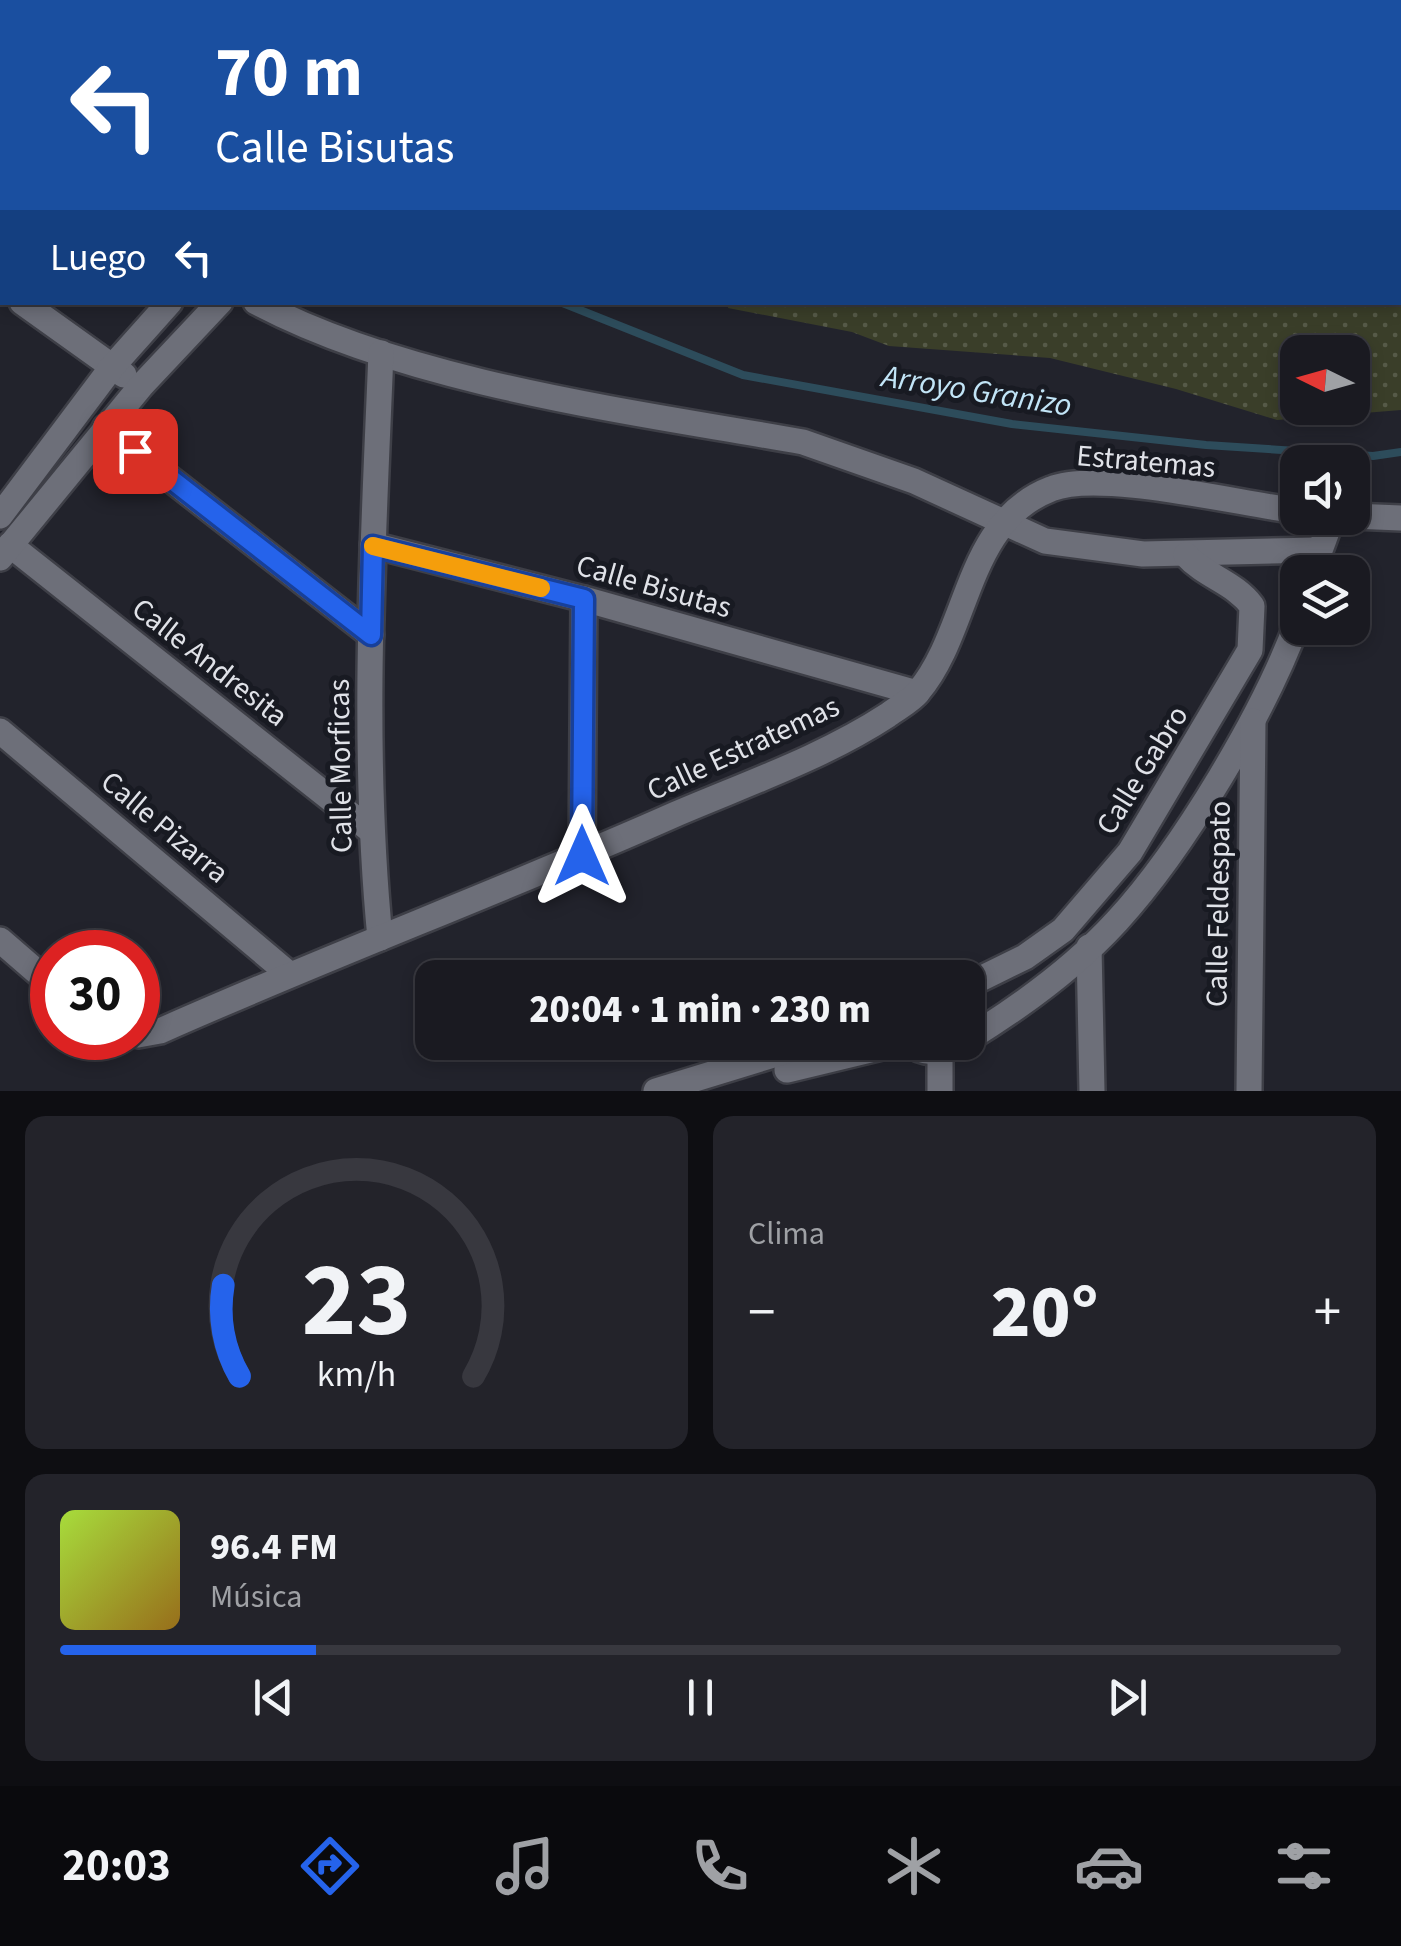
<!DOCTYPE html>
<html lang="es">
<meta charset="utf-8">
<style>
:root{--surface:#1a1a21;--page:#23232a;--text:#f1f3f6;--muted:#9fa1a5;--line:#38383f;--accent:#2563eb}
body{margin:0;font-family:"Source Sans 3",sans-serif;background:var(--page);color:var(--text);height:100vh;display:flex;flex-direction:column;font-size:38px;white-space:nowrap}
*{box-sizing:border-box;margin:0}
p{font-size:32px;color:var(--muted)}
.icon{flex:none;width:55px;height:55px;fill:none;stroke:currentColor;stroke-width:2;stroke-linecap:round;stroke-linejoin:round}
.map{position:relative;height:1091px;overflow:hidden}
.drawer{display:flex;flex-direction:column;gap:25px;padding:25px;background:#0e0e12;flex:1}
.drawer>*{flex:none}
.banner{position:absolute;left:0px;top:0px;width:1402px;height:305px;box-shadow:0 5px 15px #0003,0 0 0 2px var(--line);background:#1a4fa0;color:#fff;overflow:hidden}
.needle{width:65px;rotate:275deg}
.controls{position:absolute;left:1280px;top:335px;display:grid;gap:20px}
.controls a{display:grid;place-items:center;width:90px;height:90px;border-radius:20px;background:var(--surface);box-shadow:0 5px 15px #0003,0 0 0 2px var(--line);font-size:50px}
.speed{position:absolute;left:30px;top:930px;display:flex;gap:20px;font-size:50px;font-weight:700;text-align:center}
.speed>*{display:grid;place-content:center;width:130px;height:130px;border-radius:50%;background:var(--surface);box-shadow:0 5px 15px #0003,0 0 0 2px var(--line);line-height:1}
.speed .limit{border:15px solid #d22;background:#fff;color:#111}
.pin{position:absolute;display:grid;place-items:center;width:85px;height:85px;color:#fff;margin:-42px;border-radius:20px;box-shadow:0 5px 15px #0006}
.me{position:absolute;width:110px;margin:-55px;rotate:0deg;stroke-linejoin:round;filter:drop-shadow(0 0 8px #0008)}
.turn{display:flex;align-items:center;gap:35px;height:210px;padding:0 50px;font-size:45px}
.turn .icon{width:130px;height:130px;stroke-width:2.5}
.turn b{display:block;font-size:70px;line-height:85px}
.then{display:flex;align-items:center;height:95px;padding:0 50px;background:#0003;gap:20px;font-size:38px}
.big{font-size:75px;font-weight:800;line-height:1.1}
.drawer .card{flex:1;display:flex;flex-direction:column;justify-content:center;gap:15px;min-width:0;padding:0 35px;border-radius:20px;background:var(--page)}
.drawer .dial{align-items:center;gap:0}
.dial svg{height:260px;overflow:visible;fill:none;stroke:var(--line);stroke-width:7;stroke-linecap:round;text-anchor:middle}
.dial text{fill:var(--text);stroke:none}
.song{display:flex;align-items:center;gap:30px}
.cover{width:120px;height:120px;border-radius:15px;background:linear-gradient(135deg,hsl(80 70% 55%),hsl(40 70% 35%))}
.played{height:10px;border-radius:5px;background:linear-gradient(90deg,var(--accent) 20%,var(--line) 20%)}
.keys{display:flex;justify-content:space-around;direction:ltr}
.heat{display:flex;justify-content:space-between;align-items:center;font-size:55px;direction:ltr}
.drawer .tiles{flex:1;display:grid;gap:25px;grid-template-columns:1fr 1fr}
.card:last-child{grid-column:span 2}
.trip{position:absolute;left:415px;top:960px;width:570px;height:100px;border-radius:20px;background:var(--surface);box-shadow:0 5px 15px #0003,0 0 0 2px var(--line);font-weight:800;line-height:100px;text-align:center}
.tabs{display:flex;height:160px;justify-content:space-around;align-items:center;background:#0a0a0d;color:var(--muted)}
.tabs .icon{width:70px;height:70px}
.tabs .active{color:var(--accent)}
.tabs b{font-size:45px;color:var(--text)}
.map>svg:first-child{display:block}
.park{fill:url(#park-dots);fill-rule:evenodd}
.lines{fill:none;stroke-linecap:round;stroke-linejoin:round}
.stream{stroke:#2d4c5b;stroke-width:8}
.service-casing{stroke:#3e3f47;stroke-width:20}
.minor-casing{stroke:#3e3f47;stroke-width:30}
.service{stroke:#6d6f79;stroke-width:15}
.minor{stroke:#6d6f79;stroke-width:25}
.route-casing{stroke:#184099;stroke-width:25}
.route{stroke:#2563eb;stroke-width:18}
.slow{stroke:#f59e0b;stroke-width:18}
.labels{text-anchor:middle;stroke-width:10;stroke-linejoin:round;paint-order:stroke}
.street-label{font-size:30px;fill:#e0e2e8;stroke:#181a22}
.water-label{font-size:32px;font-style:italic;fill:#c2e5f7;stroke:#181a22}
</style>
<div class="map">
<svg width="1401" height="1091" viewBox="0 0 1401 1091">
<defs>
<pattern id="park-dots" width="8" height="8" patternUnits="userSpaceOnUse" patternTransform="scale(2.5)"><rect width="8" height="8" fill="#3a3e29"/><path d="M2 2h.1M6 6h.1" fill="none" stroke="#565a48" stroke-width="1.8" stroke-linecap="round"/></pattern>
</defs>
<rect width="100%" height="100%" fill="#22232c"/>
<path class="park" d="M1401,282v128l-124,10 -101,-31 -126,-31 -161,-12 -37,-14 -124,-24 1,-6h671zM1298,352h54v56h-54z"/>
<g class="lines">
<g class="stream">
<path d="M741,2l2,-2"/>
<path d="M0,18l2,3"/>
<path d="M560,302l183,73 269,49 194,21 167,11 28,-4"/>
</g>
<g class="service-casing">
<path id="service" d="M701,2l3,-2"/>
</g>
<g class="minor-casing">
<g id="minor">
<path d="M1222,2v-2"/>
<path d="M1400,249h1"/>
<path d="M0,286l2,2"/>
<path d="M22,302l102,73"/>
<path d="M256,302c152,81 377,110 547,140l111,39 131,60 98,13 175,-4"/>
<path d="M105,428l266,207"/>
<path d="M0,516l112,-149 58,-65"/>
<path d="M1352,516l49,2"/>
<path d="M10,545l360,285"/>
<path d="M373,545l211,54 333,94"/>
<path d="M0,558l141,-172 79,-84"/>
<path d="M1312,572l20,-54"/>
<path d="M0,731l289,243"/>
<path d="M582,856l2,-257"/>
<path d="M380,938c-19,-194 -7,-390 1,-585"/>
<path d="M0,940l52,45"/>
<path d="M1089,947l3,144"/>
<path d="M968,985l57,-28 38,-27 67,-78 120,-202 2,-44c-18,-24 -46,-29 -66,-51"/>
<path d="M138,1035l22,-4c171,-76 345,-141 516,-217 70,-30 148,-57 212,-99 9,-7 23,-14 30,-23 52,-61 47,-170 133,-203 48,-20 189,15 247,22"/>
<path d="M968,1039c52,-32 107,-72 149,-118 66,-72 148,-209 181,-300"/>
<path d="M908,1042c17,15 36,11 53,0"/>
<path d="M940,1053v38"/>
<path d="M787,1070l116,-28"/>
<path d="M656,1091l160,-49"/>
<path d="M1249,1091l4,-370"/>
</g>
</g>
<use href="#service" class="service"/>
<use href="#minor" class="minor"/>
</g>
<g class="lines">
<g class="route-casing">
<path id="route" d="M135,451l236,184 2,-89 211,53 -2,257"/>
</g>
<use href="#route" class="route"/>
<path class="slow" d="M373,546l168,42"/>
</g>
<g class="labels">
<g class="street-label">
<text transform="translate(1146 461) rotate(5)" y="10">Estratemas</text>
<text transform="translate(654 586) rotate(16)" y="10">Calle Bisutas</text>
<text transform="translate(210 662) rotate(38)" y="10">Calle Andresita</text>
<text transform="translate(743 748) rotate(-25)" y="10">Calle Estratemas</text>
<text transform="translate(340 766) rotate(-91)" y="10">Calle Morficas</text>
<text transform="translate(1142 770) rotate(-58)" y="10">Calle Gabro</text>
<text transform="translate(165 827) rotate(40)" y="10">Calle Pizarra</text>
<text transform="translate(1218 904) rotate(-89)" y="10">Calle Feldespato</text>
</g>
<g class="water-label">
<text transform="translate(977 390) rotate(9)" y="11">Arroyo Granizo</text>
</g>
</g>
</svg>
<div class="controls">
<a><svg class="needle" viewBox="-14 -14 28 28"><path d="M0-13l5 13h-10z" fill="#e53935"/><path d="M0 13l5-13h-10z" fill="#9fa1a5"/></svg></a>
<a><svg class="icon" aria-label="sound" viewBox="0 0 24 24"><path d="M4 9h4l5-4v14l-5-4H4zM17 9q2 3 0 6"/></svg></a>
<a><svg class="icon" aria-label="layers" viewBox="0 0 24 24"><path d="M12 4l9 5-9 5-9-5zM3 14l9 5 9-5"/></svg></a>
</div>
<div class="speed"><div class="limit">30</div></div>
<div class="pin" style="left:135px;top:451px;background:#d93025"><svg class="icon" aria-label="arrive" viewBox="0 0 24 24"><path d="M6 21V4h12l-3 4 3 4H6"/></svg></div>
<svg class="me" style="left:582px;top:856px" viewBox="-20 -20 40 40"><path d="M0-17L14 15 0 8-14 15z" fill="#2563eb" stroke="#fff" stroke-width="4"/></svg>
<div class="trip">20:04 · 1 min · 230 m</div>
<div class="banner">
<div class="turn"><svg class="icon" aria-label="left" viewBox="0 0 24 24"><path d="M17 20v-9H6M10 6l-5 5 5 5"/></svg><div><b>70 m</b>Calle Bisutas</div></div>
<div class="then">Luego<svg class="icon" aria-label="left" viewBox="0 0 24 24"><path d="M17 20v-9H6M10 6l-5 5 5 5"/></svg></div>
</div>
</div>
<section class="drawer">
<div class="tiles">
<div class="card dial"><svg viewBox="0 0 100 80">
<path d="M14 69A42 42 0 1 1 86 69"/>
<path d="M14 69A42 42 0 0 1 9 41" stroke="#2563eb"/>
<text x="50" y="56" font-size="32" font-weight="700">23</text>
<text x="50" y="72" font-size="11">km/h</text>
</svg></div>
<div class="card"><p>Clima</p>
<div class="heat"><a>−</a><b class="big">20°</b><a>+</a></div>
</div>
<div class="card">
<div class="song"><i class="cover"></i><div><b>96.4 FM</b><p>Música</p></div></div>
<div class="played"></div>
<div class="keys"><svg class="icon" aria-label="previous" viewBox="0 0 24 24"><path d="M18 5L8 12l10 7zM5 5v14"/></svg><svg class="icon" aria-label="pause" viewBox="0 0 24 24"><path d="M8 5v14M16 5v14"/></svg><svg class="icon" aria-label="next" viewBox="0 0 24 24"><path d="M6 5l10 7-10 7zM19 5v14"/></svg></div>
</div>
</div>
</section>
<nav class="tabs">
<b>20:03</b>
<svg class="icon active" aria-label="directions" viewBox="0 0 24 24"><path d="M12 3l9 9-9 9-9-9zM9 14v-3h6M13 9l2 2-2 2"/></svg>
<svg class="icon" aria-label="music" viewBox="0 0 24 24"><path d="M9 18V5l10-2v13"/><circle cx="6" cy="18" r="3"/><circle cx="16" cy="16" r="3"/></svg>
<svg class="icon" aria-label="phone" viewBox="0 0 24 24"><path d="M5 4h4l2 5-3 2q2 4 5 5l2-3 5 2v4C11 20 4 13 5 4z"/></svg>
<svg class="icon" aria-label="climate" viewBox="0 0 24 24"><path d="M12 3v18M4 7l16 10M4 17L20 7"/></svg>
<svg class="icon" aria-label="car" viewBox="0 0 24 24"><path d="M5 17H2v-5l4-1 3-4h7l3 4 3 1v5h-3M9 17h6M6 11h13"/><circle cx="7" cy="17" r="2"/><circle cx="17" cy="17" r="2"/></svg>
<svg class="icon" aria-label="filters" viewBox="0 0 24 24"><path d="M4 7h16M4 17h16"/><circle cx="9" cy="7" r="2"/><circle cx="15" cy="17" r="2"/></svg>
</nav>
